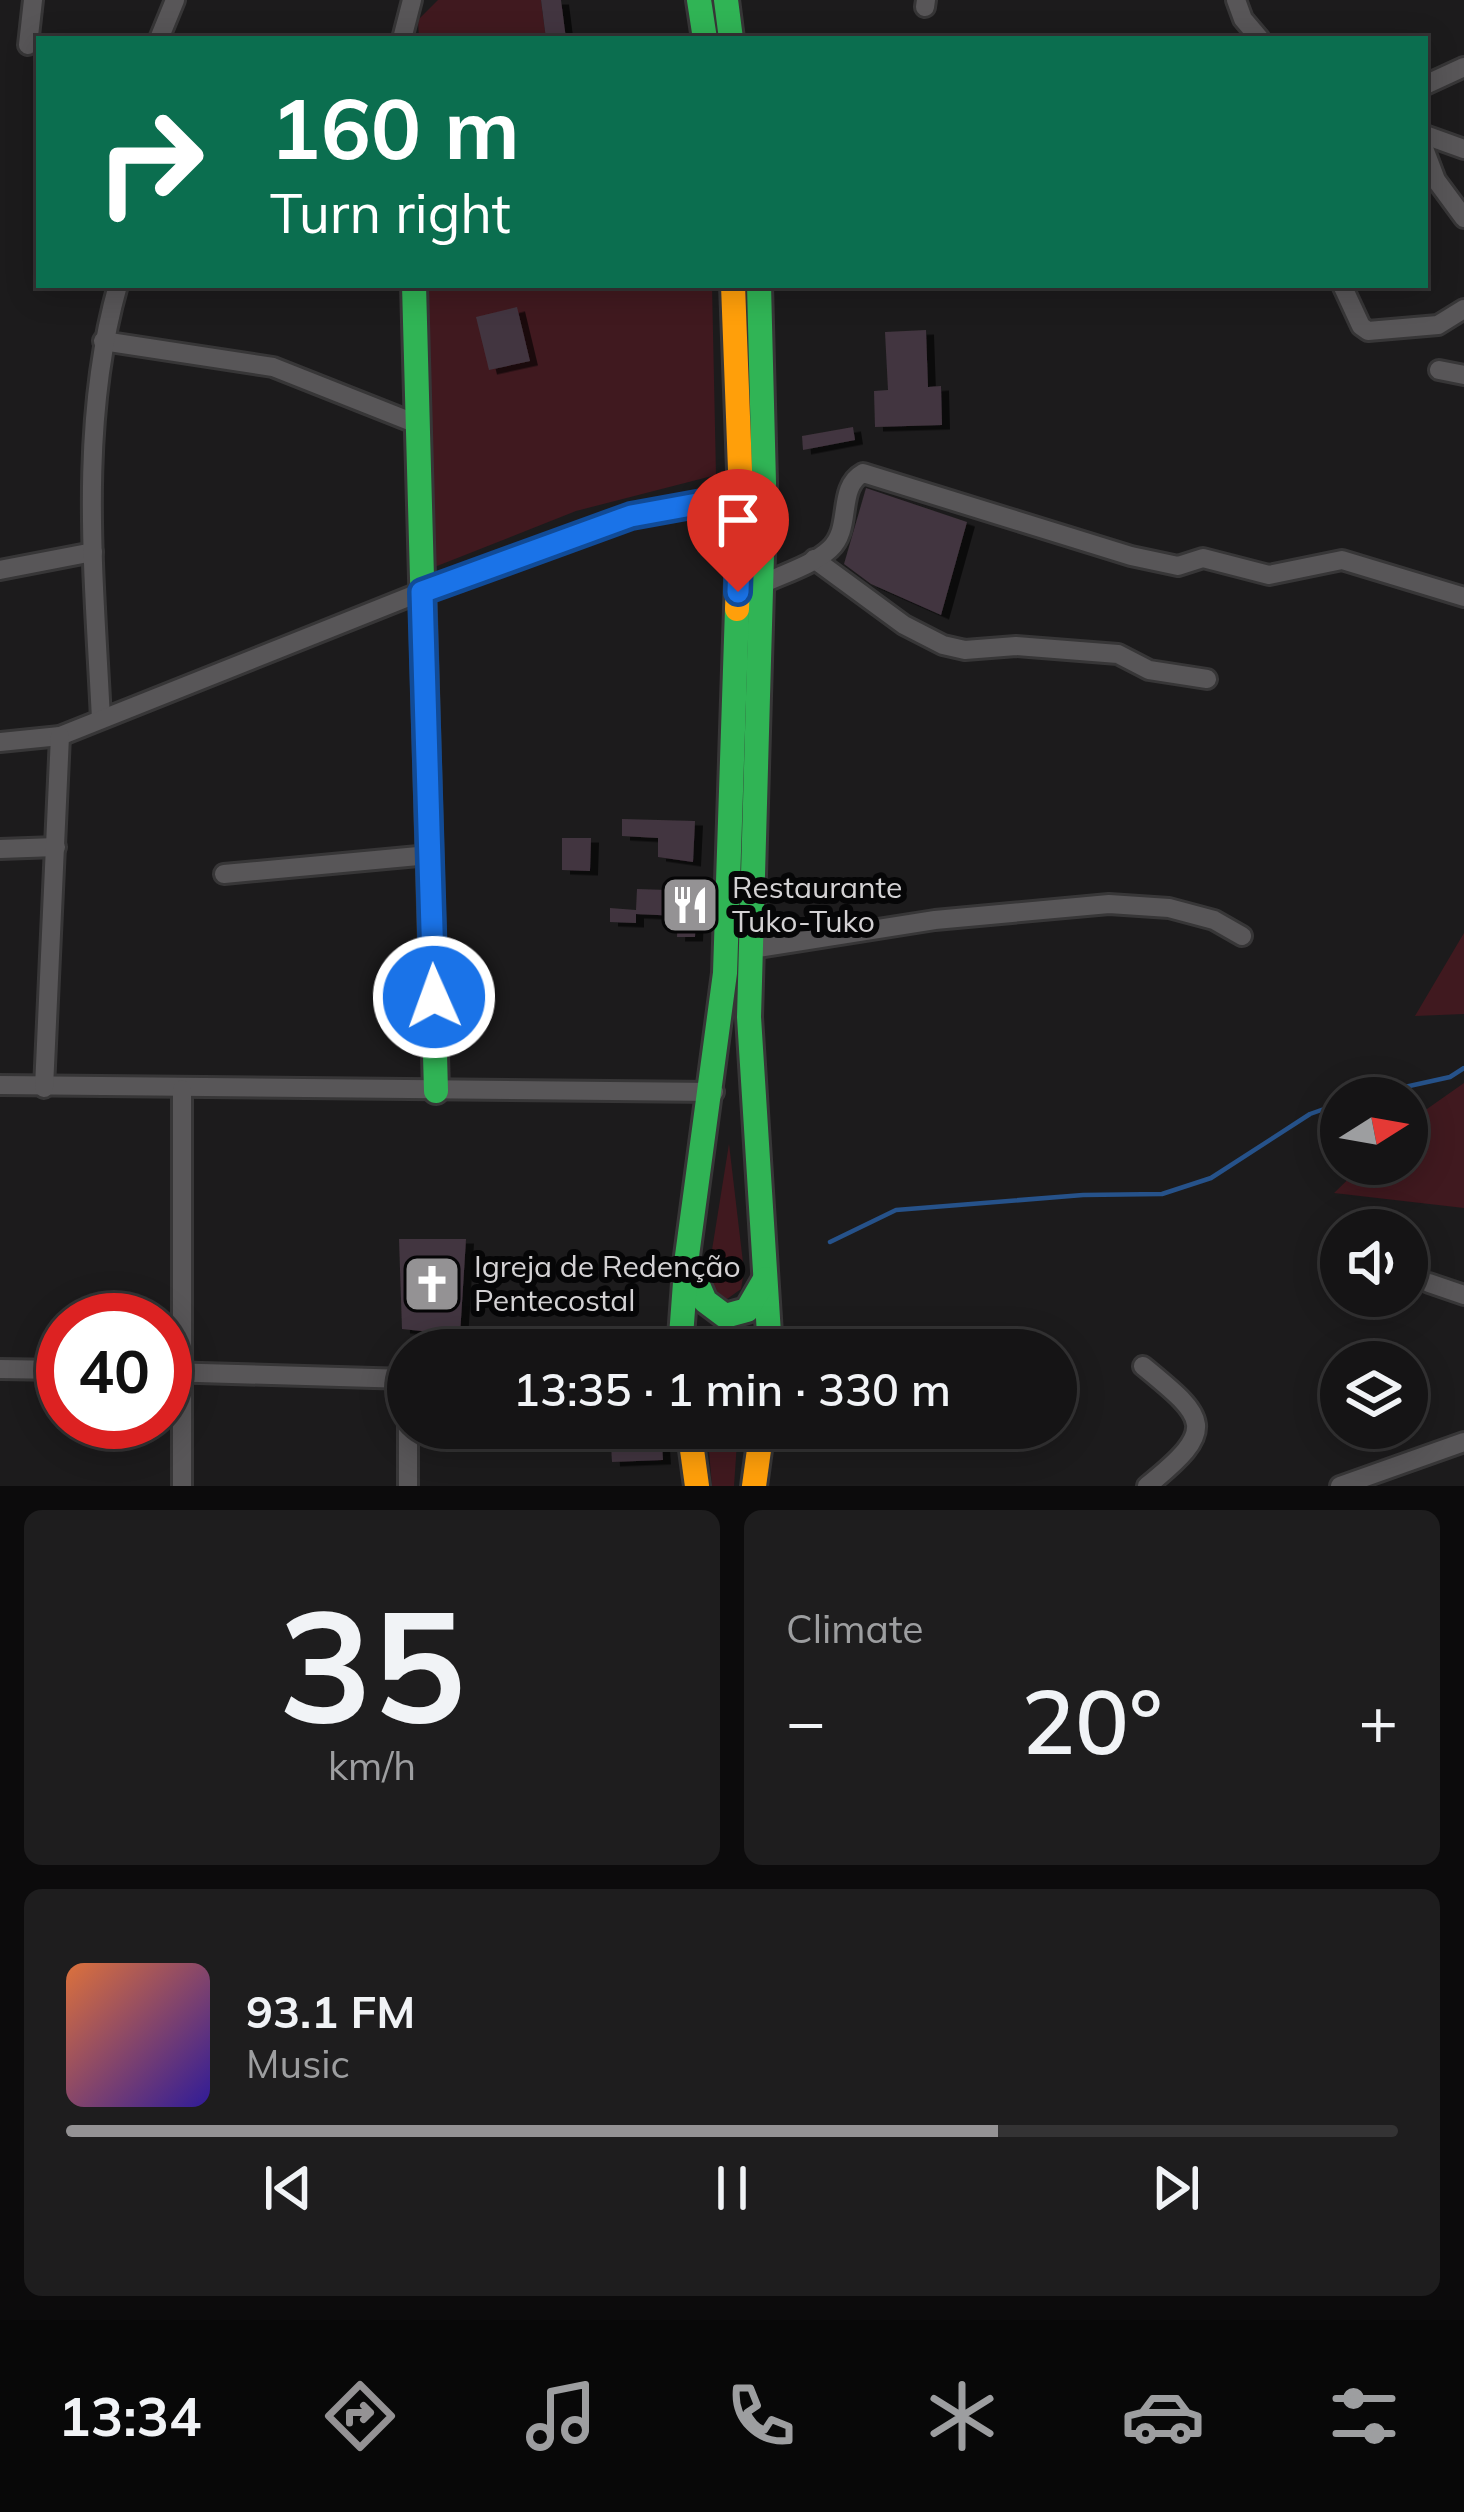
<!DOCTYPE html>
<meta charset="utf-8">
<style>
:root{--surface:#151415;--page:#1e1d1e;--text:#f1f3f6;--muted:#9d9ea0;--line:#343334;--accent:#949294}
body{margin:0;font-family:Mulish,sans-serif;background:var(--page);color:var(--text);height:100vh;display:flex;flex-direction:column;font-size:45px;white-space:nowrap}
*{box-sizing:border-box;margin:0}
p{font-size:39px;color:var(--muted)}
.icon{flex:none;width:66px;height:66px;fill:none;stroke:currentColor;stroke-width:2;stroke-linecap:round;stroke-linejoin:round}
.map{position:relative;height:1486px;overflow:hidden}
.side{display:flex;flex-direction:column;gap:24px;padding:24px;background:#0c0b0c;flex:1}
.side>*{flex:none}
.top-card{position:absolute;left:36px;top:36px;width:1392px;height:252px;border-radius:0px;box-shadow:0 6px 30px #0003,0 0 0 3px var(--line);background:#0b6e4f;color:#fff;overflow:hidden}
.needle{width:78px;rotate:79deg}
.fabs{position:absolute;left:1320px;top:1077px;display:grid;gap:24px}
.fabs a{display:grid;place-items:center;width:108px;height:108px;border-radius:50%;background:var(--surface);box-shadow:0 6px 30px #0003,0 0 0 3px var(--line);font-size:60px}
.speed{position:absolute;left:36px;top:1293px;display:flex;gap:24px;font-size:60px;font-weight:700;text-align:center}
.speed>*{display:grid;place-content:center;width:156px;height:156px;border-radius:50%;background:var(--surface);box-shadow:0 6px 30px #0003,0 0 0 3px var(--line);line-height:1}
.speed .limit{border:18px solid #d22;background:#fff;color:#111}
.pin{position:absolute;display:grid;place-items:center;width:102px;height:102px;color:#fff;margin:-123px -51px;border-radius:50% 50% 50% 0;rotate:-45deg;box-shadow:0 0 12px #0007}
.pin .icon{rotate:45deg}
.me{position:absolute;width:132px;margin:-66px;rotate:358deg;stroke-linejoin:round;filter:drop-shadow(0 0 9px #0008)}
.turn{display:flex;align-items:center;gap:42px;height:252px;padding:0 36px;font-size:54px}
.turn .icon{width:156px;height:156px;stroke-width:2.5}
.turn b{display:block;font-size:84px;line-height:102px}
.big{font-size:90px;font-weight:600;line-height:1.1}
.side .tile{flex:1;display:flex;flex-direction:column;justify-content:center;gap:18px;min-width:0;padding:0 42px;border-radius:18px;background:var(--page)}
.side .dial{align-items:center;gap:0}
.dial b{font-size:156px;line-height:1}
.song{display:flex;align-items:center;gap:36px}
.cover{width:144px;height:144px;border-radius:18px;background:linear-gradient(135deg,hsl(20 70% 55%),hsl(250 70% 35%))}
.played{height:12px;border-radius:6px;background:linear-gradient(90deg,var(--accent) 70%,var(--line) 70%)}
.keys{display:flex;justify-content:space-around;direction:ltr}
.heat{display:flex;justify-content:space-between;align-items:center;font-size:66px;direction:ltr}
.side .tiles{flex:1;display:grid;gap:24px;grid-template-columns:1fr 1fr}
.tile:last-child{grid-column:span 2}
.trip{position:absolute;left:387px;top:1329px;width:690px;height:120px;border-radius:60px;background:var(--surface);box-shadow:0 6px 30px #0003,0 0 0 3px var(--line);font-weight:600;line-height:120px;text-align:center}
.tabs{display:flex;height:192px;justify-content:space-around;align-items:center;background:#080808;color:var(--muted)}
.tabs .icon{width:84px;height:84px}
.tabs .current{color:var(--accent)}
.tabs b{font-size:54px;color:var(--text)}
.map>svg:first-child{display:block}
.green{fill:#40191f}
.lines{fill:none;stroke-linecap:round;stroke-linejoin:round}
.stream{stroke:#26528a;stroke-width:4.5}
.building{fill:#42353f;filter:url(#shadow)}
.street-casing{stroke:#373637;stroke-width:24}
.fast-casing{stroke:#373637;stroke-width:30}
.slow-casing{stroke:#373637;stroke-width:30}
.street{stroke:#585658;stroke-width:18}
.fast{stroke:#30b455;stroke-width:24}
.slow{stroke:#ff9f0a;stroke-width:24}
.route-casing{stroke:#114b97;stroke-width:30}
.route{stroke:#1a73e8;stroke-width:21}
.labels{text-anchor:middle;stroke-width:12;stroke-linejoin:round;paint-order:stroke}
.poi-label{font-size:30px;fill:#d4d2d4;stroke:#060607;text-anchor:start}
</style>
<div class="map">
<svg width="1464" height="1486" viewBox="0 0 1464 1486">
<defs>
<filter id="shadow"><feDropShadow dx="8" dy="4.5" stdDeviation="0" flood-color="#0009"/></filter>
</defs>
<rect width="100%" height="100%" fill="#1c1b1c"/>
<g class="green">
<path d="M438,0h103l5,39h-127l-1,-19z"/>
<path d="M426,285h286l4,190 -140,36 -144,57z"/>
<path d="M1464,933v81l-49,2z"/>
<path d="M1464,1083v125l-130,-15 30,-29h43v-41z"/>
<path d="M729,1144l15,127 -3,18 -14,10 -13,-8 -6,-16z"/>
<path d="M707,1428h31l-4,58h-22z"/>
</g>
<g class="lines">
<g class="stream">
<path d="M1355,1098l95,-21 14,-9"/>
<path d="M830,1242l66,-32 187,-15 79,-1 49,-16 99,-64 31,-11"/>
</g>
</g>
<g class="building">
<path d="M541,0h20l5,39h-20z"/>
<path d="M517,307l13,54 -41,9 -13,-53z"/>
<path d="M926,330l2,57 13,-1 1,39 -67,2 -1,-36 14,-1 -3,-58z"/>
<path d="M853,427l2,13 -52,10 -1,-14z"/>
<path d="M866,488l101,34 -26,93 -70,-31 -27,-20z"/>
<path d="M622,819l73,2 -2,41 -35,-5v-19l-36,-2z"/>
<path d="M562,838h29l-1,33 -28,-1z"/>
<path d="M637,889l60,2 -2,46h-18l1,-21 -42,-2v9l-26,-1v-14l26,2z"/>
<path d="M399,1239h67l-6,96 -58,-6z"/>
<path d="M610,1428h51l2,32 -51,2z"/>
</g>
<g class="lines">
<g class="street-casing">
<g id="street">
<path d="M1236,0l7,19 17,20"/>
<path d="M925,7l1,-7"/>
<path d="M159,39l16,-39"/>
<path d="M402,39l10,-39"/>
<path d="M28,45l5,-45"/>
<path d="M1425,85l39,-18"/>
<path d="M1425,135l39,14"/>
<path d="M1425,151l11,29 28,38"/>
<path d="M1342,285l19,41 7,5 70,-6 26,-16"/>
<path d="M103,341l170,26 144,57"/>
<path d="M1439,370l25,5"/>
<path d="M814,559l90,66 39,20 22,5 51,-4 102,8 31,16 58,9"/>
<path d="M0,570l93,-18"/>
<path d="M762,584c21,-10 51,-19 68,-35 23,-21 6,-61 33,-76l268,83 47,10 25,-8 66,17 73,-15 122,37"/>
<path d="M101,719c-7,-144 -23,-293 17,-434"/>
<path d="M0,742l60,-6 361,-144 210,-76 110,-20"/>
<path d="M0,849l56,-2"/>
<path d="M224,874l205,-19"/>
<path d="M751,949l184,-29 174,-16 60,4 45,12 28,16"/>
<path d="M0,1085l714,7"/>
<path d="M44,1088l16,-352"/>
<path d="M182,1089v397"/>
<path d="M1429,1283l35,12"/>
<path d="M1143,1366c65,53 75,63 4,120"/>
<path d="M0,1369l63,1"/>
<path d="M165,1372l243,7"/>
<path d="M408,1486v-107"/>
<path d="M1340,1486l124,-44"/>
</g>
</g>
<g class="fast-casing">
<g id="fast">
<path d="M699,0l6,39"/>
<path d="M726,0l5,39"/>
<path d="M414,285l22,806"/>
<path d="M759,285l5,198 -15,534 21,333"/>
<path d="M691,1269l14,32 20,15 22,-6 18,-31"/>
<path d="M680,1350l7,-94 38,-283 12,-364"/>
</g>
</g>
<g class="slow-casing">
<g id="slow">
<path d="M733,285l8,211 -4,113"/>
<path d="M689,1428l8,58"/>
<path d="M754,1486l8,-58"/>
</g>
</g>
<use href="#street" class="street"/>
<use href="#fast" class="fast"/>
<use href="#slow" class="slow"/>
</g>
<g class="lines">
<g class="route-casing">
<path id="route" d="M434,997l-12,-405 209,-76 110,-20 -3,96"/>
</g>
<use href="#route" class="route"/>
</g>
<defs>
<g id="restaurant-square" transform="scale(3)"><rect x="-9" y="-9" width="18" height="18" rx="4" fill="#949294" stroke="#060607"/><path d="M-5-6h1v4h1v-4h1v4h1v-4h1v5L-1.5 .5V6h-2V.5L-5-1ZM5-6V6H3V1.5H1.5Q1.5-4 5-6Z" fill="#fff"/></g>
<g id="church-square" transform="scale(3)"><rect x="-9" y="-9" width="18" height="18" rx="4" fill="#949294" stroke="#060607"/><path d="M-1.2-6h2.4v3.5h3.3v2.4h-3.3V6h-2.4V-.1h-3.3v-2.4h3.3Z" fill="#fff"/></g>
</defs>
<g fill-rule="evenodd">
<use href="#restaurant-square" x="690" y="905"/>
<use href="#church-square" x="432" y="1284"/>
</g>
<g class="labels">
<g class="poi-label">
<text x="732" y="898">Restaurante<tspan x="732" dy="34">Tuko-Tuko</tspan></text>
<text x="474" y="1277">Igreja de Redenção<tspan x="474" dy="34">Pentecostal</tspan></text>
</g>
</g>
</svg>
<div class="fabs">
<a><svg class="needle" viewBox="-14 -14 28 28"><path d="M0-13l5 13h-10z" fill="#e53935"/><path d="M0 13l5-13h-10z" fill="#9d9ea0"/></svg></a>
<a><svg class="icon" aria-label="sound" viewBox="0 0 24 24"><path d="M4 9h4l5-4v14l-5-4H4zM17 9q2 3 0 6"/></svg></a>
<a><svg class="icon" aria-label="layers" viewBox="0 0 24 24"><path d="M12 4l9 5-9 5-9-5zM3 14l9 5 9-5"/></svg></a>
</div>
<div class="speed"><div class="limit">40</div></div>
<div class="pin" style="left:738px;top:592px;background:#d93025"><svg class="icon" aria-label="arrive" viewBox="0 0 24 24"><path d="M6 21V4h12l-3 4 3 4H6"/></svg></div>
<svg class="me" style="left:434px;top:997px" viewBox="-20 -20 40 40"><circle r="17" fill="#1a73e8" stroke="#fff" stroke-width="3"/><path d="M0-11L8 9 0 5-8 9z" fill="#fff"/></svg>
<div class="trip">13:35 · 1 min · 330 m</div>
<div class="top-card">
<div class="turn"><svg class="icon" aria-label="right" viewBox="0 0 24 24"><path d="M7 20v-9h11M14 6l5 5-5 5"/></svg><div><b>160 m</b>Turn right</div></div>
</div>
</div>
<section class="side">
<div class="tiles">
<div class="tile dial"><b>35</b><p>km/h</p></div>
<div class="tile"><p>Climate</p>
<div class="heat"><a>−</a><b class="big">20°</b><a>+</a></div>
</div>
<div class="tile">
<div class="song"><i class="cover"></i><div><b>93.1 FM</b><p>Music</p></div></div>
<div class="played"></div>
<div class="keys"><svg class="icon" aria-label="previous" viewBox="0 0 24 24"><path d="M18 5L8 12l10 7zM5 5v14"/></svg><svg class="icon" aria-label="pause" viewBox="0 0 24 24"><path d="M8 5v14M16 5v14"/></svg><svg class="icon" aria-label="next" viewBox="0 0 24 24"><path d="M6 5l10 7-10 7zM19 5v14"/></svg></div>
</div>
</div>
</section>
<nav class="tabs">
<b>13:34</b>
<svg class="icon current" aria-label="directions" viewBox="0 0 24 24"><path d="M12 3l9 9-9 9-9-9zM9 14v-3h6M13 9l2 2-2 2"/></svg>
<svg class="icon" aria-label="music" viewBox="0 0 24 24"><path d="M9 18V5l10-2v13"/><circle cx="6" cy="18" r="3"/><circle cx="16" cy="16" r="3"/></svg>
<svg class="icon" aria-label="phone" viewBox="0 0 24 24"><path d="M5 4h4l2 5-3 2q2 4 5 5l2-3 5 2v4C11 20 4 13 5 4z"/></svg>
<svg class="icon" aria-label="climate" viewBox="0 0 24 24"><path d="M12 3v18M4 7l16 10M4 17L20 7"/></svg>
<svg class="icon" aria-label="car" viewBox="0 0 24 24"><path d="M5 17H2v-5l4-1 3-4h7l3 4 3 1v5h-3M9 17h6M6 11h13"/><circle cx="7" cy="17" r="2"/><circle cx="17" cy="17" r="2"/></svg>
<svg class="icon" aria-label="filters" viewBox="0 0 24 24"><path d="M4 7h16M4 17h16"/><circle cx="9" cy="7" r="2"/><circle cx="15" cy="17" r="2"/></svg>
</nav>
